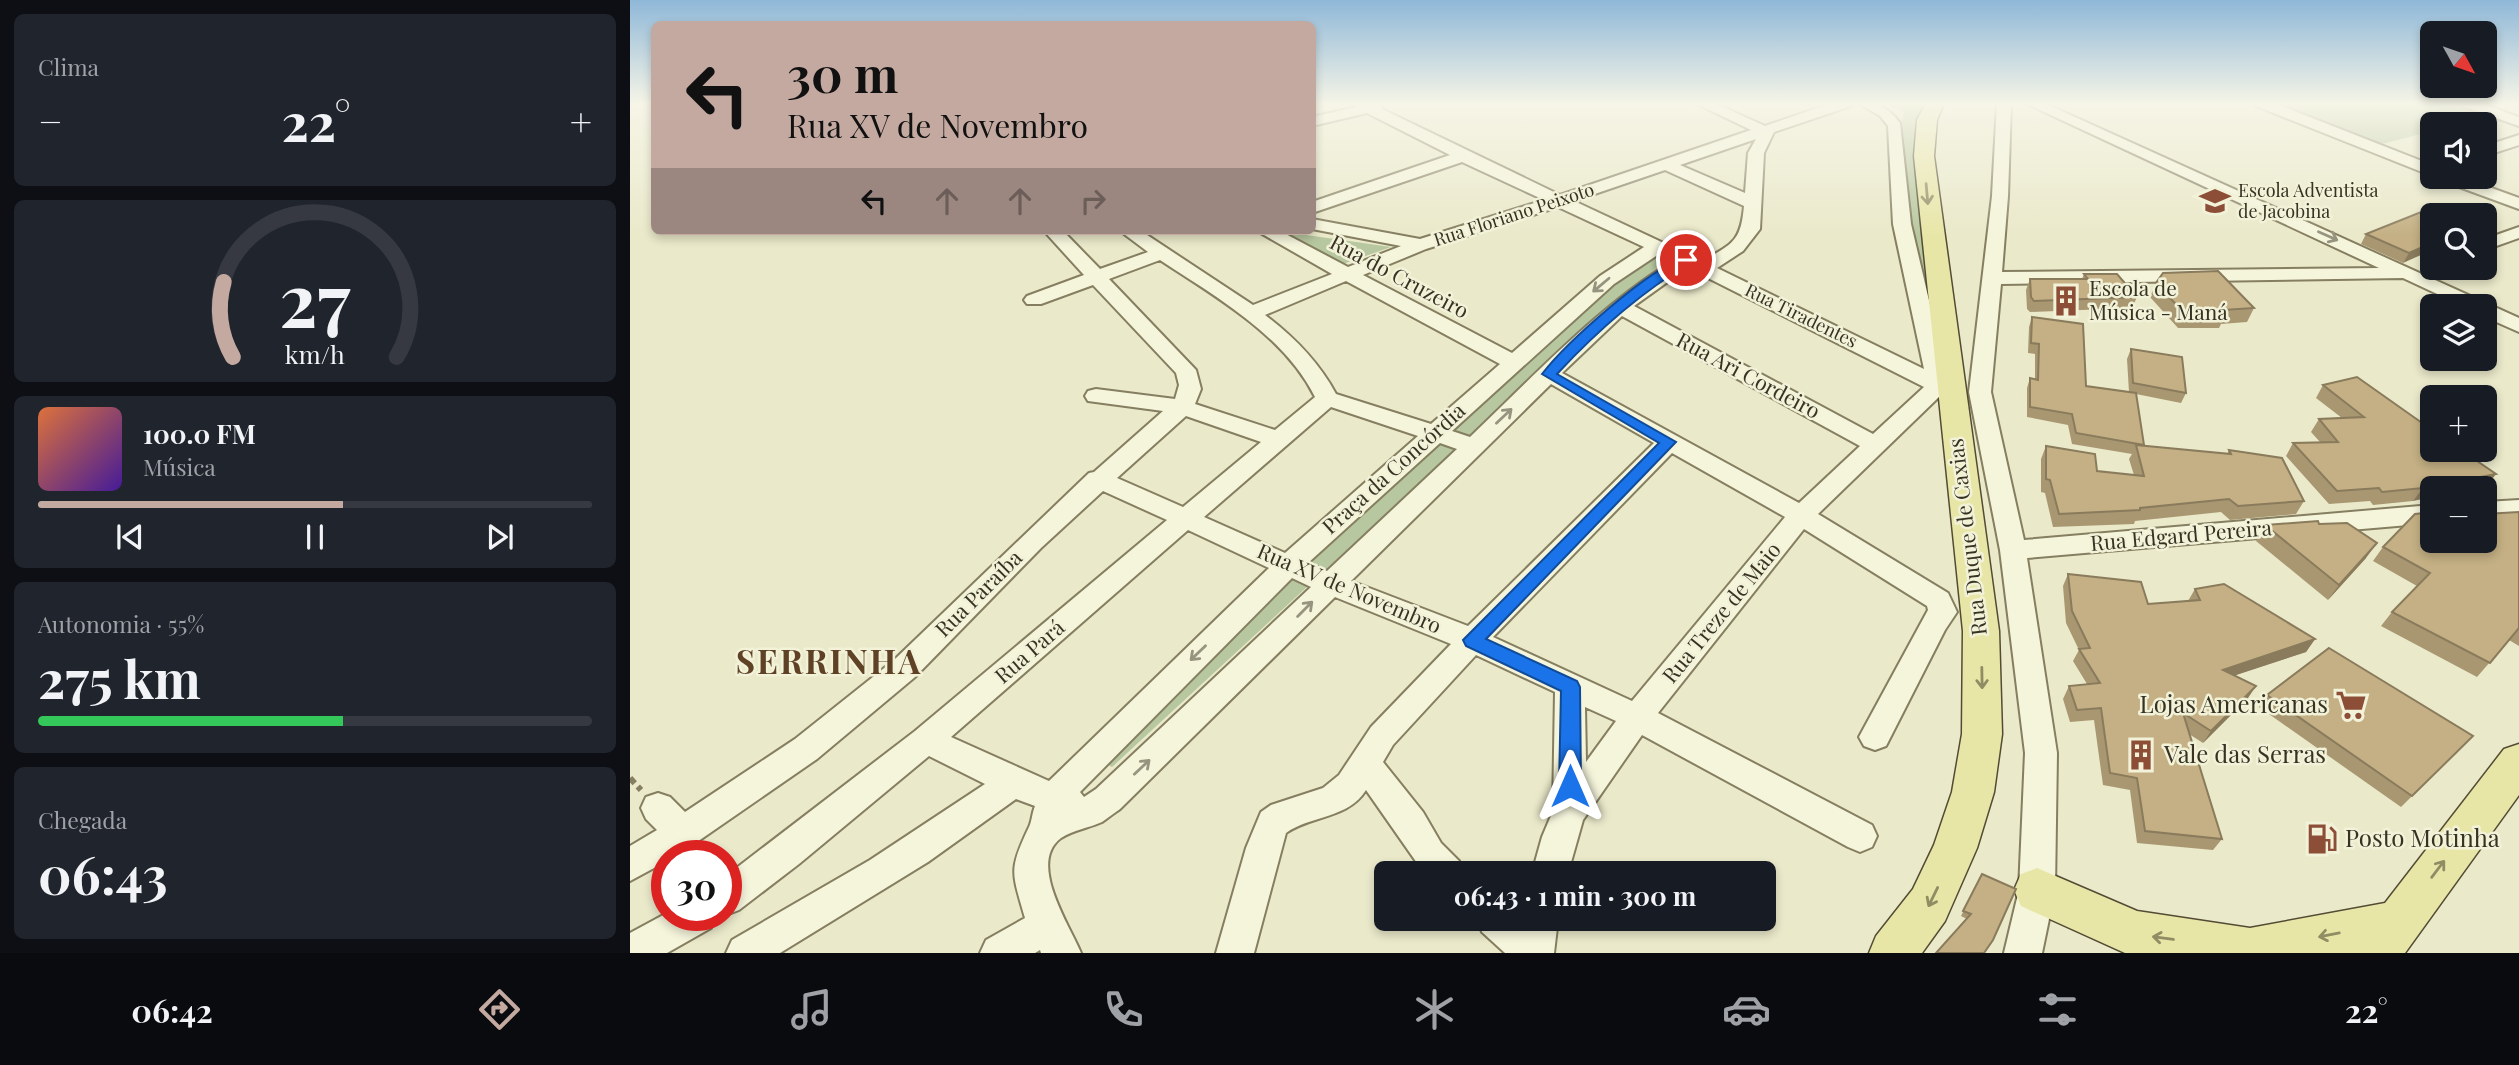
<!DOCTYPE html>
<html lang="pt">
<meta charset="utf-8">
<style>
:root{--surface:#171b24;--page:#20242c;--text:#f1f3f6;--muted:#9ea1a6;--line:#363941;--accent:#c4a9a0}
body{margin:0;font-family:"Playfair Display",serif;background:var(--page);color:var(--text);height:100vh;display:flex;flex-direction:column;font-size:26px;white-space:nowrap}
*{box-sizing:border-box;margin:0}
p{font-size:23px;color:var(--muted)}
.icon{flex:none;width:38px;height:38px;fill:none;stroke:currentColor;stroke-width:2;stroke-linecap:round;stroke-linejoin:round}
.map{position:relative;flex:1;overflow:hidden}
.sheet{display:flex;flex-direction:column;gap:14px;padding:14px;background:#0d0f14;width:630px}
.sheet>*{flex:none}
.banner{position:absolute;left:21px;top:21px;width:665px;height:214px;border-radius:10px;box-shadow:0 4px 10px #0003;background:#c4a9a0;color:#111;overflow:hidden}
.needle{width:46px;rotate:130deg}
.fabs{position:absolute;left:1790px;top:21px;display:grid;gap:14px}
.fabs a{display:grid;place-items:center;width:77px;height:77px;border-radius:10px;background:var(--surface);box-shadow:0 4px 10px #0003;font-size:35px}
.speed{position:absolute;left:21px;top:840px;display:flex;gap:14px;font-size:35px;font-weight:700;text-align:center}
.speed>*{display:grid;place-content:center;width:91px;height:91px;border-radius:50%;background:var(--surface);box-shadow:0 4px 10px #0003;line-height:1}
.speed .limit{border:10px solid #d22;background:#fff;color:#111}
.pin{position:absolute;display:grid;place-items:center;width:60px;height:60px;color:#fff;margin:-30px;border:4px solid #fff;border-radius:50%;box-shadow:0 2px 7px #0007}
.me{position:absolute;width:77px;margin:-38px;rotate:0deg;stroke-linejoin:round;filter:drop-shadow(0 0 5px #0008)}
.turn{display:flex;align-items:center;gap:24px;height:147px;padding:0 21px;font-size:32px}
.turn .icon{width:91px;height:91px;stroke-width:2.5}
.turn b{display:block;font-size:49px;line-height:60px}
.lanes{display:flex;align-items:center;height:66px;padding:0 21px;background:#0003;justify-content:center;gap:35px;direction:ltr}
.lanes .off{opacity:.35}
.big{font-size:52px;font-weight:700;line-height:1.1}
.sheet .card{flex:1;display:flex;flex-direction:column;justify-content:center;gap:10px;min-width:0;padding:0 24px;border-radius:10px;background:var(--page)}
.sheet .dial{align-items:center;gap:0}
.dial svg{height:182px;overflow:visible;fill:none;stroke:var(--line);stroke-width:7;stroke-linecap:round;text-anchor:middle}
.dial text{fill:var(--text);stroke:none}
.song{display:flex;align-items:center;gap:21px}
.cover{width:84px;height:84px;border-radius:10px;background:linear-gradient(135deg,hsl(20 70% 55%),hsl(260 70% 35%))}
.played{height:7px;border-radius:4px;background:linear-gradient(90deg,var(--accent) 55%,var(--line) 55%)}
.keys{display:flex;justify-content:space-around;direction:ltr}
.heat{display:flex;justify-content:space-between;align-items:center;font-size:38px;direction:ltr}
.charge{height:10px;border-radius:5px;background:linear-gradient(90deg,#34c759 55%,var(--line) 0)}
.trip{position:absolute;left:744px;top:861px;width:402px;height:70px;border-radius:10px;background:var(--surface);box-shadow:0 4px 10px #0003;font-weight:700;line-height:70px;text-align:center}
.tabs{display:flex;height:112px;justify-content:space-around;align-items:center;background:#090b0e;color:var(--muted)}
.tabs .icon{width:49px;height:49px}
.tabs .selected{color:var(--accent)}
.tabs b{font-size:32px;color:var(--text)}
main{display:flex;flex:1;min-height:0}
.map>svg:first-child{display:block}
.green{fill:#b7c79f}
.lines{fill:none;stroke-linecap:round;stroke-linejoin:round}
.minor-casing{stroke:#857e60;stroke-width:4}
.major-casing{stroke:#534b34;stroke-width:3}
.path{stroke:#857e60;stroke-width:6;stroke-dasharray:7 4.5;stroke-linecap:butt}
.minor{fill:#f5f5dc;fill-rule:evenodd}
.major{fill:#e8e6a7;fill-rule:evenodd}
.wall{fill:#a99772}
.shaded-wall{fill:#897b5c}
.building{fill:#c4b084;stroke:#897b5c;stroke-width:2}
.oneway{stroke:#908c64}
.oneway2{stroke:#96947f}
.route{fill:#1a73e8;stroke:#114b97;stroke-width:2}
.labels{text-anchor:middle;stroke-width:5;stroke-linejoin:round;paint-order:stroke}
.far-poi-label{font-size:18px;fill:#373222;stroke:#f2f2d9;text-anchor:start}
.far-street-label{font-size:18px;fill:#373222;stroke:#f2f2d9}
.street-label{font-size:21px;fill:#373222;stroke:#f2f2d9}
.poi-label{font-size:21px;fill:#373222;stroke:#f2f2d9;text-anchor:start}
.near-poi-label{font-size:24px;fill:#373222;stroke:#f2f2d9;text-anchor:start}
.near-district-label{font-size:33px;font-weight:bold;letter-spacing:2px;fill:#5f4226;stroke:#f2f2d9}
</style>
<main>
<section class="sheet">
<div class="card"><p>Clima</p>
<div class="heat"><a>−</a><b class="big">22°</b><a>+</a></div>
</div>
<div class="card dial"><svg viewBox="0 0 100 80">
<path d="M14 69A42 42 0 1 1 86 69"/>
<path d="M14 69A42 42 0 0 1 10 36" stroke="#c4a9a0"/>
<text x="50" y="56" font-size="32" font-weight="700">27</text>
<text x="50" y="72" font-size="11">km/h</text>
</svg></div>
<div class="card">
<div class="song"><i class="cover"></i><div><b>100.0 FM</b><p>Música</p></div></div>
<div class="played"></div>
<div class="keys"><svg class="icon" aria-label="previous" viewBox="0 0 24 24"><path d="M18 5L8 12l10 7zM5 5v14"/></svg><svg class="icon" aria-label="pause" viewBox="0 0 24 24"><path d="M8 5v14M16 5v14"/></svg><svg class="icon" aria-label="next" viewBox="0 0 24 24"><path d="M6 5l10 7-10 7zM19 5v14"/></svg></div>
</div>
<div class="card"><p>Autonomia · 55%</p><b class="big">275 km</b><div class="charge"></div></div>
<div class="card"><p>Chegada</p><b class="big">06:43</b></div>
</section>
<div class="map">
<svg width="1889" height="953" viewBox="0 0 1889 953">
<rect width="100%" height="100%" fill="#eae9ca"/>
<g class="green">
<path d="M1255,103h46l-7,9 18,250 -27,-121 -12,-74 -4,-34 5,-21z"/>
<path d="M1646,103h181l36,13 -32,8h-29v7l-50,13z"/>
<path d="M648,231l113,16 -51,18z"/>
<path d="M1025,255l11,5 -45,37 -509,470 -10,-6 295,-285 211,-185z"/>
</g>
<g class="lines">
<g class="minor-casing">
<g id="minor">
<path d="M721,103l30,1 1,5 178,86 191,-65 -56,-27h19l51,23 67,-23h21l-2,3 -77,26 -10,21 -4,76 -17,22 -26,17 207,101 -31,-145 -5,-98 -8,-10 -22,-13c20,0 30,4 42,20l11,101 37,157 11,9 -3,5h-15l-123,119 130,79 9,19 -12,18 -59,116 -11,4 -11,-4 -5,-9 69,-127 -1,-4 -123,-77 -146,184 214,112 5,11 -5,11 -12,5 -12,-5 -206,-112 -59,85 -15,53h-36l10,-36 11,-26 2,-119 -79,-37 -83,90 -10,17 40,50 18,31 18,18 6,12h-41l-58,-83c-18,29 -55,25 -80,43l-32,120h-38l30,-105 15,-36 10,-7 52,-17 16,-13 32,-48 80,-83 -116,-47 -215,212c-6,4 -12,9 -18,13 -13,6 -29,8 -41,16 -34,25 9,88 20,115h-40l-1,-3 -5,3h-55l6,-13 39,-22c-13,-46 -17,-47 4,-91 3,-6 3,-14 6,-21l-19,-7 -88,63 -148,91h-54l6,-13 138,-80 115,-76 -56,-28 -130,108 -60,46 -13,5v-39l189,-145 252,-211 -64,-29 -62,57 -126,129 -98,82 -123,85 -19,12h-8v5l-37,20v-35l27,-16 -11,-11 -5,-11 5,-11 12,-4 12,4 15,15 110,-73 98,-78 196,-188 5,-1 69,-61 -75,-10 -3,-5 3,-5 8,-2 79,10 4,-14 -3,-12 -83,-88 -52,19h-14l-3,-4 3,-4 57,-21 -40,-44h19l37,38 48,-17 -28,-21h21l112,74 79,-31 -75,-43h23l68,36 53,-21 -89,-17v-10l108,20 124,-39 -82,-38 -150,51v-11l138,-47 -83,-42 -55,13v-9l44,-10zM1126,139l-8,14 -3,40 -65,-28zM1035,170l79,36c-3,35 -11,38 -42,55l-128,-60zM928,207l86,40 -44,29 -88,77 -149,-78 63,-26zM1029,254l13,7c-76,48 -137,114 -202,176l-18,-6 162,-147zM530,260c56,37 124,75 155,137l-40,33 -80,-26 6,-15 -5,-19 -87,-91zM1057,268l9,4 228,115 -51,47 -239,-128zM716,281l154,83 -69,60 -95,-30c-18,-33 -42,-57 -71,-79zM992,316l238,130 -61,57 -237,-130zM921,384l103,59 -186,183 -117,-45zM701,407l87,29 -133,117 -81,-36zM556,416l75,26 -78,65 -66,-29zM810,443l17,6 -130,122 -19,-8zM1042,453l113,64 -153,184 -139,-64zM558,530l81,38 -220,213 -98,-44zM662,578l19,9 -215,202 -12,8 -4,-5zM955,707l31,14 -30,41z"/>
<path d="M1367,103h14l-3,93 -6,76 377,-4 -354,-165h19l475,215v14l-34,-15v-11h-22l-60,-28 -402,6 -10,108 33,148 408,-35v18l-405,35 30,195 -2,137 -13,63h-38l15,-63 6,-137 -25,-203 -31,-158 23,-196z"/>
<path d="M1624,103h20l158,62v11l-176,-70z"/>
<path d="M1830,103h20l39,14v9l-57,-20z"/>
<path d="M1889,135v10l-34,11v-10z"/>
<path d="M1808,177h23l58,21v11l-79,-29z"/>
<path d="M1889,227v11l-34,12v-11z"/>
<path d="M1889,500v18l-34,2v-18z"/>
<path d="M37,913v2h49l-5,13 -44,25h-37v-20z"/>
<path d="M847,919h81l-4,34h-49l-23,-21z"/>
</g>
</g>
<g class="major-casing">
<g id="major">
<path d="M1296,103h18l-7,17 -3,36 65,475 3,103 -8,58 -17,56 -32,73 -23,32h-53l7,-17 37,-47 21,-44 18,-53 10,-58 1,-103 -49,-475 3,-36z"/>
<path d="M1889,744v51l-114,158h-280l-104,-47 -7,-16 7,-16 16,-6 100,43 113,17 135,-25 119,-154z"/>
</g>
</g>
<path class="path" d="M0,778l11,12"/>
<use href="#minor" class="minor"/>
<use href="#major" class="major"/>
</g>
<g class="wall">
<path d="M1809,215l-36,48 -42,-19 5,-10z"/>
<path d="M1454,274l53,23 -5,11 -102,4 -3,-3 -1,-19 4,-11h52z"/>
<path d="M1526,283l98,25 -7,14 -26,2 -2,4h-41l-28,-31z"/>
<path d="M1402,317l54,69 43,6 -2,-33 4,-10 55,44 -5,10 -45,-9 8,52 83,8 2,-4 75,51 -8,13 -66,6 -9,-8 -86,9 -1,3 -81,3 -8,-34 -4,-1v-33l5,-13 51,25 37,4 -5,-16 3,-5 -60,-10 -4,-19 -41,-8v-29l3,-10 5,1v-25l-7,-1 1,-26z"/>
<path d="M1693,385l163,102 -54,1 -19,13 -40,4 -3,-4 -41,3 -43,-48 7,-13 27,-1 -9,-10 8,-13 23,-1 -26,-20z"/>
<path d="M1889,512v134l-10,-6 -32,37 -96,-51 11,-14 25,-26 -44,-25 10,-14 49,-6z"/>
<path d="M1689,524l47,34 -38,42 -72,-59 9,-16z"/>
<path d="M1438,574l80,30 40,-3 7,-12 120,50 -9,13 -71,23 13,23 -45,45 -14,-9 33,105 -9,11 -76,-7 -7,-53 -27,-5 -9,-65 -24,2 -7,-23 6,-13 18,-2 -14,-23 6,-11 -13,-27 -3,-37z"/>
<path d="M1637,695l206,41 -72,71 -142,-100z"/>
<path d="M1352,874l11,66 -3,5 -23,-26 -6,-3z"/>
</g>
<g class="shaded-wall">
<path d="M1802,243v7l-29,13 6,-10z"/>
<path d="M1866,474l-10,13 -54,1v9l-19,4 10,-13z"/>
<path d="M1747,543l-11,15 -38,42 11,-15z"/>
<path d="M1685,639l-9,13 -91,30 8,-12z"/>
<path d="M1626,686l-8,12 -45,45 8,-12z"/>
</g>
<g class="building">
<path d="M1796,210l13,5h-7v28l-23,10 -43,-19z"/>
<path d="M1588,271l36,37 -32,2 4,4h-41l-29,-31 7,-10z"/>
<path d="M1454,274h33l20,23 -103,4 -3,-4 -1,-18h58z"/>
<path d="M1402,317l51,7 3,62 50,7 8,52 -68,-12 -4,-19 -42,-7v-29l8,2 1,-36 -8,-1z"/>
<path d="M1501,349l51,8 4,36 -53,-10z"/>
<path d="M1727,377l75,53v20h29l35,24 -73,14 -41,4 -3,-4 -42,3 -44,-48 45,-1 -19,-23 45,-2 -41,-32z"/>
<path d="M1506,445l95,9 -2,-4 53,8 22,43 -66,5 -9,-7 -89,9v2l-81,4 -9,-34 -4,-1v-33l49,8 2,17 47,5z"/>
<path d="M1802,512v29h53v-27l34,-2v116l-29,35 -98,-51 38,-39 -47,-26 32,-33z"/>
<path d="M1688,521l1,3 28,-1 30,20 -38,42 -74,-60z"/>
<path d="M1438,574l73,8 7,22 52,-4 -5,-11 29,-5 91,55 -92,31 33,16 -45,45 -28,-18 39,126 -77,-8 -8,-53 -27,-5 -9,-65 -24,2 -8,-24 31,-3 -21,-34 11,-1 -18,-37z"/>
<path d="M1699,648l144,88 -61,60 -145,-101z"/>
<path d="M1352,874l34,15 -23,51 -9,13h-48l35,-39 -8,-3z"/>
</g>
<defs><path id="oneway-shaft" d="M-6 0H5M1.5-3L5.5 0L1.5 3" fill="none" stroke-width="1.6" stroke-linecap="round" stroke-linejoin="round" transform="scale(1.75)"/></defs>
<g class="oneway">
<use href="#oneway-shaft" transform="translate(1297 194) rotate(85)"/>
<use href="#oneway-shaft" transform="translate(1352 678) rotate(89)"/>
<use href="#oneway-shaft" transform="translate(1808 869) rotate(-53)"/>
<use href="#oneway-shaft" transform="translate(1303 897) rotate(116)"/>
<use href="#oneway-shaft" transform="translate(1699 935) rotate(169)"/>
<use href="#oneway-shaft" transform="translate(1533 938) rotate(-172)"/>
</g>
<g class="oneway2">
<use href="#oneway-shaft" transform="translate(1698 236) rotate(24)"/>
<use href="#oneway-shaft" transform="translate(971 285) rotate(140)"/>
<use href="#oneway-shaft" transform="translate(874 416) rotate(-43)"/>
<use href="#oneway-shaft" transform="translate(675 609) rotate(-45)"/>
<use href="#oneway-shaft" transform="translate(568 653) rotate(136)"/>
<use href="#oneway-shaft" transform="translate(512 767) rotate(-43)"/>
</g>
<linearGradient id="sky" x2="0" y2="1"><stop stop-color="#8fb8d8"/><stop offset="0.44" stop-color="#f6f5e7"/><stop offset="1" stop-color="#f6f5e7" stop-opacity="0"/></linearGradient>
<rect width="1889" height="236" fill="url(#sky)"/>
<path class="route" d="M1056,257l6,3 -2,3c-50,30 -93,68 -133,111l119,68 -190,197 91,42 3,6 1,99 -3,7 -8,3 -7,-3 -4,-7 2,-95 -95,-45 -3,-6 196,-197 -117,-69c25,-32 106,-105 144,-117z"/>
<defs>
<g id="school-bare" transform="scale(2.415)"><path d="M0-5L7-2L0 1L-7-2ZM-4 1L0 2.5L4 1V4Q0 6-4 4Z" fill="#8d4e37" stroke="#f2f2d9" stroke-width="2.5" paint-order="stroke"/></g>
<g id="building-bare" transform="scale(2.415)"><path d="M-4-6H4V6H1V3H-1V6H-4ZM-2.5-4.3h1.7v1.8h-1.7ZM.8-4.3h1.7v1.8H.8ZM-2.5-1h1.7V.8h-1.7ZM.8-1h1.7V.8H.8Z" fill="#8d4e37" stroke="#f2f2d9" stroke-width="2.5" paint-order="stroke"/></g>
<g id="supermarket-bare" transform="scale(2.415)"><path d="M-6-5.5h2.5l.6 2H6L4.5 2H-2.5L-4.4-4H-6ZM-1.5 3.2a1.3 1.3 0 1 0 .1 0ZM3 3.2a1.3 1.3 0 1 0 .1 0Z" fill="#8d4e37" stroke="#f2f2d9" stroke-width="2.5" paint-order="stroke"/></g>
<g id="fuel-bare" transform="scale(2.415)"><path d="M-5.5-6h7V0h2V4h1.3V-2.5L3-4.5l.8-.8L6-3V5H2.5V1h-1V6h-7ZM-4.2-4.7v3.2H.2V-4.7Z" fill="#8d4e37" stroke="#f2f2d9" stroke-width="2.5" paint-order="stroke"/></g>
</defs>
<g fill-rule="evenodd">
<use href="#school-bare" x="1585" y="201"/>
<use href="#building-bare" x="1436" y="301"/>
<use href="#supermarket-bare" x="1721" y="705"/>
<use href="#building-bare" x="1511" y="755"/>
<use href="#fuel-bare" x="1692" y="839"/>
</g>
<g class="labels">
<g class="far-poi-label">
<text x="1608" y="197">Escola Adventista<tspan x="1608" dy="21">de Jacobina</tspan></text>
</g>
<g class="far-street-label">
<text transform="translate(884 215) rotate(-18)" y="6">Rua Floriano Peixoto</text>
<text transform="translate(1171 316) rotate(26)" y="6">Rua Tiradentes</text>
</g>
<g class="street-label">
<text transform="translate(769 277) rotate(28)" y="7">Rua do Cruzeiro</text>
<text transform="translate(1118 376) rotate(28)" y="7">Rua Ari Cordeiro</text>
<text transform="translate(764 469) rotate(-42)" y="7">Praça da Concórdia</text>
<text transform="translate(1551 536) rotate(-5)" y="7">Rua Edgard Pereira</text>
<text transform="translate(1338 537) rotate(-97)" y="7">Rua Duque de Caxias</text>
<text transform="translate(719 589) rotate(23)" y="7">Rua XV de Novembro</text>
<text transform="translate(349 594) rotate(-45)" y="7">Rua Paraíba</text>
<text transform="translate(1092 613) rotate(-51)" y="7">Rua Treze de Maio</text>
<text transform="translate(400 652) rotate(-41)" y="7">Rua Pará</text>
</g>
<g class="poi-label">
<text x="1459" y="296">Escola de<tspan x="1459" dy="24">Música - Maná</tspan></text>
</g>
<g class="near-poi-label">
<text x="1698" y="713" text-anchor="end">Lojas Americanas</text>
<text x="1534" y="763">Vale das Serras</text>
<text x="1715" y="847">Posto Motinha</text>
</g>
<g class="near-district-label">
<text x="199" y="674">SERRINHA</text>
</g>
</g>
</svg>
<div class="fabs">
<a><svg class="needle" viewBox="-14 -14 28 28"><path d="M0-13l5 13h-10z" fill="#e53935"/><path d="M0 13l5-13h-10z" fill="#9ea1a6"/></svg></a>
<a><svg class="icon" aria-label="sound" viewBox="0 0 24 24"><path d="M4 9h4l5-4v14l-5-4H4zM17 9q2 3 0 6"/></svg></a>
<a><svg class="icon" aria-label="search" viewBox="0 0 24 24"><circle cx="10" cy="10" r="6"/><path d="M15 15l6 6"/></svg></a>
<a><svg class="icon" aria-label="layers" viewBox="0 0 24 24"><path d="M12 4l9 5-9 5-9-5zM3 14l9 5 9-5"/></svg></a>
<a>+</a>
<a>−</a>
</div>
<div class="speed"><div class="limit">30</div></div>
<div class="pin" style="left:1056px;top:260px;background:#d93025"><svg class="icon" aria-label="arrive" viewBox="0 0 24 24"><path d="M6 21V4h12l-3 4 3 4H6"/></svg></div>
<svg class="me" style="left:940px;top:786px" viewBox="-20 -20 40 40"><path d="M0-17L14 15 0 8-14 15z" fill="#1a73e8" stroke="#fff" stroke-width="4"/></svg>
<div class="trip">06:43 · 1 min · 300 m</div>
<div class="banner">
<div class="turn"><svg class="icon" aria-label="left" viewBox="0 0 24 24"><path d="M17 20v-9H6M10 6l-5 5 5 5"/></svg><div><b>30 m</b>Rua XV de Novembro</div></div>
<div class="lanes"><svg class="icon" aria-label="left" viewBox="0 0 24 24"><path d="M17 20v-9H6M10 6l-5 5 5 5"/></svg><svg class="icon off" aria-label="ahead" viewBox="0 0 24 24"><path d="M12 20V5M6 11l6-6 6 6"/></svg><svg class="icon off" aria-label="ahead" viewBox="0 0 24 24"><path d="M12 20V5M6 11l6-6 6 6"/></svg><svg class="icon off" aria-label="right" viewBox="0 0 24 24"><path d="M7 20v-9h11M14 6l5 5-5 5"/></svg></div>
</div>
</div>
</main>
<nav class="tabs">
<b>06:42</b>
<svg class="icon selected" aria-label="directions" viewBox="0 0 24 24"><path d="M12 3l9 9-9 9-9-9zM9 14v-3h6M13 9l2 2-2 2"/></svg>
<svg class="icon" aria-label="music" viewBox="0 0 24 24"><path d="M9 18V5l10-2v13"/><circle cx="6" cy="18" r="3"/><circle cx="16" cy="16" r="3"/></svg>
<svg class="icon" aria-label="phone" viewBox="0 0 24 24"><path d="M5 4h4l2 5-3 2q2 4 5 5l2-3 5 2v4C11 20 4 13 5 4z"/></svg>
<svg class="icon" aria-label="climate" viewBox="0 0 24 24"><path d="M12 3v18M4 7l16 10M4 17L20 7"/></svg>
<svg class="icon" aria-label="car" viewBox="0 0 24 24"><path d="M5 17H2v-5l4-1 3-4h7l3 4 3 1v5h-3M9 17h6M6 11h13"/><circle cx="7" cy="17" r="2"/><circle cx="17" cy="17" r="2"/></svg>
<svg class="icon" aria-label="filters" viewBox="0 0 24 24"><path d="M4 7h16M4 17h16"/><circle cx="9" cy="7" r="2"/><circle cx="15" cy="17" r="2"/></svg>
<b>22°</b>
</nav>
